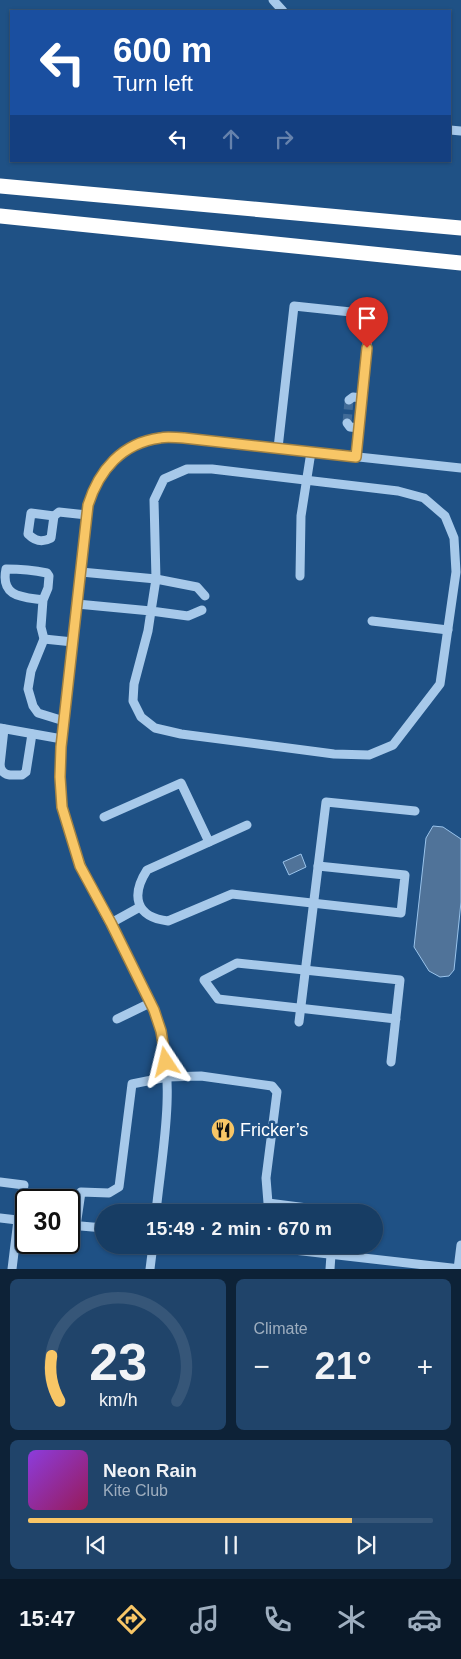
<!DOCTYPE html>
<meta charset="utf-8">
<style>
:root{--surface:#173d64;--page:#20446a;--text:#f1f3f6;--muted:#9eaebf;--line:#365678;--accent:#f8c666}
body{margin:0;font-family:Arial,sans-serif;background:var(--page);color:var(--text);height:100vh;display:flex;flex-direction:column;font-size:19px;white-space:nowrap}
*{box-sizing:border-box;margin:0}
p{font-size:16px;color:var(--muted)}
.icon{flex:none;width:28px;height:28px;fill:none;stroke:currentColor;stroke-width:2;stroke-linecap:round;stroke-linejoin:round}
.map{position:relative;height:1269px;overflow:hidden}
.drawer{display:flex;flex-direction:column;gap:10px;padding:10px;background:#0d2237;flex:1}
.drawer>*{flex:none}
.top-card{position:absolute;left:10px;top:10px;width:441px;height:152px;border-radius:0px;box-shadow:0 1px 4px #0004,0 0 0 1px var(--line);background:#1a4fa0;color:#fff;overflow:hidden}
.speed{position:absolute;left:15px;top:1189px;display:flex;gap:10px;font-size:25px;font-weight:700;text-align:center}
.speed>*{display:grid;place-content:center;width:65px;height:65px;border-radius:50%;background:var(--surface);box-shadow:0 1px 4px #0004,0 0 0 1px var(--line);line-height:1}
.speed .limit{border:2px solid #111;border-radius:8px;background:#fff;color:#111}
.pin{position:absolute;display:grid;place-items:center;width:42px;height:42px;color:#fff;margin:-51px -21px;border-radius:50% 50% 50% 0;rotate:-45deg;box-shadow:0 0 5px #0007}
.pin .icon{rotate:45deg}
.me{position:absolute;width:55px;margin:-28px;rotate:350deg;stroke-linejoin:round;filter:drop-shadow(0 0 4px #0008)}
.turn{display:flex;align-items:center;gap:18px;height:105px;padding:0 20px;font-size:22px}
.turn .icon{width:65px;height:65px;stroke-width:2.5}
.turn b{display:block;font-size:35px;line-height:42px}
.lanes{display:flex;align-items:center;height:48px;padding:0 20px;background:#0003;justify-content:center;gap:25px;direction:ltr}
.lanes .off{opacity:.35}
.big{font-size:38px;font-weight:600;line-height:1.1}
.drawer .tile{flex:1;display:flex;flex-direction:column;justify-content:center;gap:8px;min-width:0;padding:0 18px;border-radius:8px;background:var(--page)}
.drawer .dial{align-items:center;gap:0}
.dial svg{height:130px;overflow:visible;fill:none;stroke:var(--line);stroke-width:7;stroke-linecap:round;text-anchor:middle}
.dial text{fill:var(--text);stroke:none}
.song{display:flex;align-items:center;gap:15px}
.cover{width:60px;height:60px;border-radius:8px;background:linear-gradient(135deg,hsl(270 70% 55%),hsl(330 70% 35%))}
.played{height:5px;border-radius:2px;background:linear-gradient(90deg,var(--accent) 80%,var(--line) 80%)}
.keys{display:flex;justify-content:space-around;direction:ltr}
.heat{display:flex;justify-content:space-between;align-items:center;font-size:28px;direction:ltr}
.drawer .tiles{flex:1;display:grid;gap:10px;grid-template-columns:1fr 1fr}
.tile:last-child{grid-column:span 2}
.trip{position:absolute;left:95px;top:1204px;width:288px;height:50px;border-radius:25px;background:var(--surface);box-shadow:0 1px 4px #0004,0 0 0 1px var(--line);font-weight:600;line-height:50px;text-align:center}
.dock{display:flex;height:80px;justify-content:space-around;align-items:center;background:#091828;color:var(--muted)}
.dock .icon{width:35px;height:35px}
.dock .current{color:var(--accent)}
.dock b{font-size:22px;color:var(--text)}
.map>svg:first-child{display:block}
.water{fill:#507399;stroke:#9ac4ec}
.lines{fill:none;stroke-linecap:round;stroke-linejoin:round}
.minor-tunnel{stroke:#416b97;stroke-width:9;stroke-dasharray:9 4.5;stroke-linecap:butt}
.minor{stroke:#a7c9ea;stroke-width:9}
.highway{stroke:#fff;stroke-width:15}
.route-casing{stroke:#a18142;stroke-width:12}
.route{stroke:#f8c666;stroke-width:9}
.labels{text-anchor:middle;stroke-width:5;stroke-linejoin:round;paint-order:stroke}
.poi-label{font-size:18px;fill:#fff;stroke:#1f5185;text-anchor:start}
</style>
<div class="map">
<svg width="461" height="1269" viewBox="0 0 461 1269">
<rect width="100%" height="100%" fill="#1f5185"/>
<g class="water">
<path d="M433,826l10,1 18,12v63l-7,68 -5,6 -9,1 -11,-6 -15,-24 12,-109z"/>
<path d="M301,854l5,13 -17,8 -6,-13z"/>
</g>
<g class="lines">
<path class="minor-tunnel" d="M347,423l2,-23"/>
<g class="minor">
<path d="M273,0l10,11"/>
<path d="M450,130l11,1"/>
<path d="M349,400l4,-3 9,1"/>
<path d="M347,423l3,4 9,1"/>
<path d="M278,448l16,-142 76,8 -14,143"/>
<path d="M54,516l-3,22c-9,5 -16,3 -23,-4l3,-21 23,3 5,-4 28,3"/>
<path d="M300,576l1,-60 10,-64"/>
<path d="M43,600c-19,-3 -43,-2 -37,-31 14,0 27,1 41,4l2,3 -1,12 -5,12 -2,27 3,12 -13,32 -3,18 5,17 5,7 26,8"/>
<path d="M77,604l74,7 -3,20 -14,53 -1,17 8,16 14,11 26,6 153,20 35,1 24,-10 47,-61 16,-112 -2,-34 -9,-22 -21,-18 -26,-7 -186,-22h-25l-23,10 -10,21 2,79 -75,-7"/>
<path d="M202,610l-14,6 -37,-5 5,-32 41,8 8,9"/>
<path d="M372,621l76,9"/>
<path d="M44,639l29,3"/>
<path d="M0,728l62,11"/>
<path d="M0,765l4,-36"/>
<path d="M0,766c3,11 11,9 22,9l4,-3 6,-38"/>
<path d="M104,817l77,-34 28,59"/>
<path d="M247,825l-100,45c-16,25 -12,47 21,51l64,-27 169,19 4,-38 -87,-9"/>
<path d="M111,923l29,-16"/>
<path d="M117,1019l33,-16"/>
<path d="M299,1022l27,-220 89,9"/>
<path d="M391,1062l9,-82 -163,-17 -33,17 14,19 178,20"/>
<path d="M0,1182l24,3 -6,35 -6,49"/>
<path d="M156,1212c6,-59 19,-121 5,-180 -6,-23 -18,-45 -29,-66 -25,-52 -59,-101 -69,-159 -4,-20 -2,-40 -2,-60l27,-242c11,-35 34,-62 72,-67 8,-2 16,0 23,0l278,30"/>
<path d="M0,1218l26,3"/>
<path d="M69,1225l35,3"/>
<path d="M76,1226l5,-34 28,1 10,-6 13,-103 35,-7 34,-1 71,10 5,6 -11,86 2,25 47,6 4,3"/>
<path d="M249,1245l211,24"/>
<path d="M150,1269l3,-24"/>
<path d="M330,1269l1,-14"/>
<path d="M458,1269l3,-24"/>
</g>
<g class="highway">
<path d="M0,186l461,42"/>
<path d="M0,216l461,47"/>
</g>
</g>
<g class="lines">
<g class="route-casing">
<path id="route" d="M166,1062l-5,-31 -7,-21 -43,-87 -31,-57 -18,-59 -2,-30 1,-30 27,-242c11,-35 34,-62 72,-67 8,-2 16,0 24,0l172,19 11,-109"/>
</g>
<use href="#route" class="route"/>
</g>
<defs>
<g id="restaurant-disc" transform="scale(1.25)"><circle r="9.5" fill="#f8c666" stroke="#1f5185"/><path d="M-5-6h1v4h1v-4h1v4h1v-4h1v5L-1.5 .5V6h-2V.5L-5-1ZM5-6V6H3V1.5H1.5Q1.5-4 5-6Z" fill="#111"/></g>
</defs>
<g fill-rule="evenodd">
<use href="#restaurant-disc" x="223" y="1130"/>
</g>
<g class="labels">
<g class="poi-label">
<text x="240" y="1136">Fricker’s</text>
</g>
</g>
</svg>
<div class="speed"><div class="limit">30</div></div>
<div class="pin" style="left:367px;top:348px;background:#d93025"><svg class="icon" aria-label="arrive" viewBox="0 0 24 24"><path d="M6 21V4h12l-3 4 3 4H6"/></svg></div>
<svg class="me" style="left:166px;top:1062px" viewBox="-20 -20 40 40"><path d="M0-17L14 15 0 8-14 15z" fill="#f8c666" stroke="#fff" stroke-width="4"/></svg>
<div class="trip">15:49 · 2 min · 670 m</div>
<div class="top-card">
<div class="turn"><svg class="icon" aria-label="left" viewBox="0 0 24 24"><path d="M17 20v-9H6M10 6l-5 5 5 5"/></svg><div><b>600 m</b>Turn left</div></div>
<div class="lanes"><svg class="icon" aria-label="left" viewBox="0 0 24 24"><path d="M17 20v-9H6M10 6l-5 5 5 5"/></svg><svg class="icon off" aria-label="ahead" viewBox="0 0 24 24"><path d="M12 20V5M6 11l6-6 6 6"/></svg><svg class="icon off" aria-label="right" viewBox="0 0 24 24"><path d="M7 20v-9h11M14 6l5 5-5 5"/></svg></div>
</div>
</div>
<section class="drawer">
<div class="tiles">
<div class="tile dial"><svg viewBox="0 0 100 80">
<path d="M14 69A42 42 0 1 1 86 69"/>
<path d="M14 69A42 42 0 0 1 9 41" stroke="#f8c666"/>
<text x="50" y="56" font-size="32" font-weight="700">23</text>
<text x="50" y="72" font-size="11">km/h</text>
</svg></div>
<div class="tile"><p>Climate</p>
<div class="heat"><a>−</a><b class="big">21°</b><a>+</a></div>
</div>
<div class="tile">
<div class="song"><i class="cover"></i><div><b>Neon Rain</b><p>Kite Club</p></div></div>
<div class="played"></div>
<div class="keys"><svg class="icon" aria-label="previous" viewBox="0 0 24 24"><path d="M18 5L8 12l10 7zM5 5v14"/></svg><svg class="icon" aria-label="pause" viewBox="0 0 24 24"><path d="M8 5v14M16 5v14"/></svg><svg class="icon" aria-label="next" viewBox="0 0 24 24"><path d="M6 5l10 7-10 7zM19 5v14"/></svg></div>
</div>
</div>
</section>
<nav class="dock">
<b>15:47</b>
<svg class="icon current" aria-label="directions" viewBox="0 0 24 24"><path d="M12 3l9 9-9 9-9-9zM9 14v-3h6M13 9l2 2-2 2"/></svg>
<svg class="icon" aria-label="music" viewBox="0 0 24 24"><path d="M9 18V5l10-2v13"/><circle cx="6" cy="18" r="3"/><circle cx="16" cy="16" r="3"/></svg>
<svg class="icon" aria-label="phone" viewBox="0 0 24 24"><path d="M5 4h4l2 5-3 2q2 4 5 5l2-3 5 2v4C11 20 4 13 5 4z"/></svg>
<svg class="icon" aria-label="climate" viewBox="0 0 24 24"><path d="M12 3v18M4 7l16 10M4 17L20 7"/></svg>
<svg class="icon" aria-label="car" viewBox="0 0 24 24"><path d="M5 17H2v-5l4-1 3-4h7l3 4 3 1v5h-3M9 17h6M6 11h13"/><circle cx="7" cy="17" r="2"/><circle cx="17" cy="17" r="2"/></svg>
</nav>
